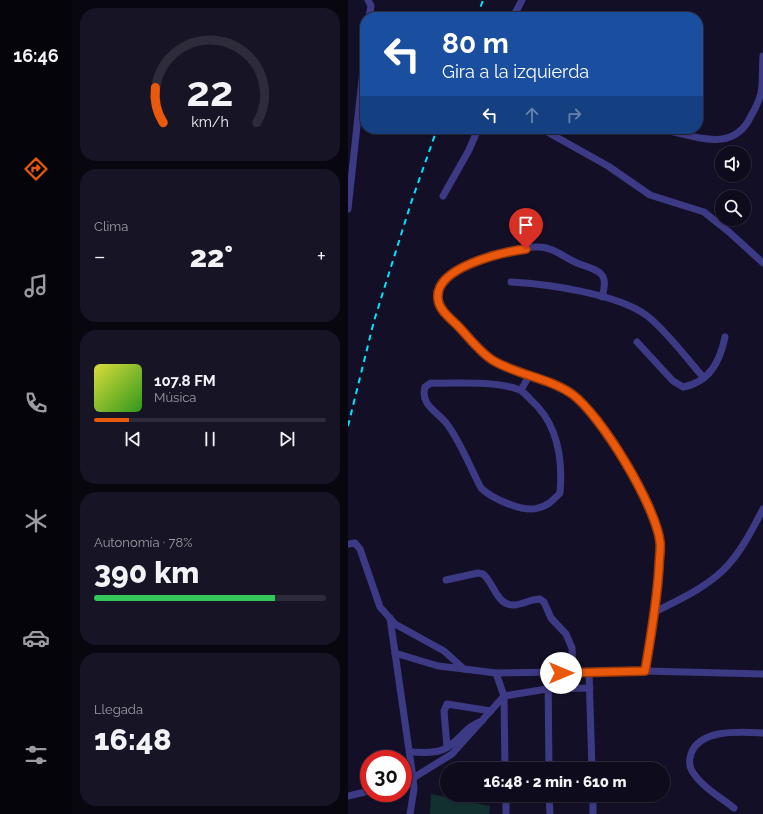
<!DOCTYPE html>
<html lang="es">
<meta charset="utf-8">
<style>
:root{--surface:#0e0b1c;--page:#171425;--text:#f1f3f6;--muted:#9b9ba3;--line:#2e2b3b;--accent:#ea580c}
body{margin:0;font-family:Raleway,sans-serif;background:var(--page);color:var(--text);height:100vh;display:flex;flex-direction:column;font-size:15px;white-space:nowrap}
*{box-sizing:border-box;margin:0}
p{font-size:13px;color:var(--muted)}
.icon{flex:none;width:22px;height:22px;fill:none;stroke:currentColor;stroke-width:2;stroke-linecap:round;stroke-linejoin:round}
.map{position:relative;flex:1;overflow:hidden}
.details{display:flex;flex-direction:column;gap:8px;padding:8px;background:#08060f;width:276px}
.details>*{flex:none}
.banner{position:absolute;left:12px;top:12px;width:343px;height:122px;border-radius:16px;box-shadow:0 1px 3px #0004,0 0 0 1px var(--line);background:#1a4fa0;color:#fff;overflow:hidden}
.tools{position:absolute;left:367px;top:146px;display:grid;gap:8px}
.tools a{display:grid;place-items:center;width:36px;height:36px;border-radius:50%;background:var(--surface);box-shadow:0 1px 3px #0004,0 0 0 1px var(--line);font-size:20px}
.speed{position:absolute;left:12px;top:750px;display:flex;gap:8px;font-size:20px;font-weight:700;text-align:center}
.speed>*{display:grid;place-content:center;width:52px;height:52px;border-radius:50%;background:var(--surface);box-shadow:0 1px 3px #0004,0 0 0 1px var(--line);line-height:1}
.speed .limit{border:6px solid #d22;background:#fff;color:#111}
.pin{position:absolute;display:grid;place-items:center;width:34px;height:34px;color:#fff;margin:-41px -17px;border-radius:50% 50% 50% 0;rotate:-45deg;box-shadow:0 0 4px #0007}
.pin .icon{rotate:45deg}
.me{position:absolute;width:44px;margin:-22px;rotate:90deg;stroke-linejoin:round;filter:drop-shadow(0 0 3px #0008)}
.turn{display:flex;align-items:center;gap:14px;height:84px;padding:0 16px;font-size:18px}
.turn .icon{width:52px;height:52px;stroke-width:2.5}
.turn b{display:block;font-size:28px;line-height:34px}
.lanes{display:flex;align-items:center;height:38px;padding:0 16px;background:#0003;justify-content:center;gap:20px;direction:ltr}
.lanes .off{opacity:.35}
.big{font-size:30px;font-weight:800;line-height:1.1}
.details .card{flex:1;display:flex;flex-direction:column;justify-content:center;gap:6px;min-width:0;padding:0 14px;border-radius:16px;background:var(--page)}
.details .dial{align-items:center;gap:0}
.dial svg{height:104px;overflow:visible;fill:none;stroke:var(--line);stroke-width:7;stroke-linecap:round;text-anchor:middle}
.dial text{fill:var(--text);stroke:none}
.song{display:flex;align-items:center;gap:12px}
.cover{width:48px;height:48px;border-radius:6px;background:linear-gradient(135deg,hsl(60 70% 55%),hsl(110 70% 35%))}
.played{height:4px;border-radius:2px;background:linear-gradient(90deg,var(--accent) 15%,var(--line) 15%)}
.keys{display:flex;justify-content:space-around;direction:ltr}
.heat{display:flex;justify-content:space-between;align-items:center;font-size:22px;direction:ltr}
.charge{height:6px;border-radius:3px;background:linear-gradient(90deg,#34c759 78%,var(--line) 0)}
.trip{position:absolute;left:92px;top:762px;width:230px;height:40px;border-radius:20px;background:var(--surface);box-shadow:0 1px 3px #0004,0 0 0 1px var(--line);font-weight:800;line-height:40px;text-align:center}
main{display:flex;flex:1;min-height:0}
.menu{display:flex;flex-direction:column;width:72px;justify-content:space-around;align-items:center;background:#06040b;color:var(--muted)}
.menu .icon{width:28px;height:28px}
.menu .on{color:var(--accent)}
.menu b{font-size:18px;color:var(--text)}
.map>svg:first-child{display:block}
.green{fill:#12302f}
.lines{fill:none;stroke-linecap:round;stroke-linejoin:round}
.minor{stroke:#3d3a85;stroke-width:7}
.rail{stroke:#00e5ff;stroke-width:2;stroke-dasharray:6 5;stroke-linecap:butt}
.route-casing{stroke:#983908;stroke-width:10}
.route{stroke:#ea580c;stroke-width:7}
</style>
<main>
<nav class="menu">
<b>16:46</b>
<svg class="icon on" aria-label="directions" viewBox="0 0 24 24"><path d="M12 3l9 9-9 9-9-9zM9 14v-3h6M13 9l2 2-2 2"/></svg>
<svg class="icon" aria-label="music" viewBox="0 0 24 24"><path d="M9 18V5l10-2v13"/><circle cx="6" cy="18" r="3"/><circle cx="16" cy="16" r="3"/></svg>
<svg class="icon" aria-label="phone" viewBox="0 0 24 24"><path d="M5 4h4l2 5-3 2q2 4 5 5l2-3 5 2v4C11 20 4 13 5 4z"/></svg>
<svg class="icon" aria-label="climate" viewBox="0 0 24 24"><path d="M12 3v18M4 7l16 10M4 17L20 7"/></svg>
<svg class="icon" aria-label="car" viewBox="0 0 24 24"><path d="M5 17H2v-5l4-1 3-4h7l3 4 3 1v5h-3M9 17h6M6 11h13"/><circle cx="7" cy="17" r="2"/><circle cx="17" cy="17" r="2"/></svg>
<svg class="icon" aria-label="filters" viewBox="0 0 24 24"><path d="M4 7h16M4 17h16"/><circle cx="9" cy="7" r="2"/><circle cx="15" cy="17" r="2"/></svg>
</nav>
<section class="details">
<div class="card dial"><svg viewBox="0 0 100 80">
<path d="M14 69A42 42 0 1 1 86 69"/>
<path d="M14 69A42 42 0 0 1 8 42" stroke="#ea580c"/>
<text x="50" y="56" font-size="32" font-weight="700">22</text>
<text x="50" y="72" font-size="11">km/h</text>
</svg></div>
<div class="card"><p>Clima</p>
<div class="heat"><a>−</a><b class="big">22°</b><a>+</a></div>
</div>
<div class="card">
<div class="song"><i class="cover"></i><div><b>107.8 FM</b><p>Música</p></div></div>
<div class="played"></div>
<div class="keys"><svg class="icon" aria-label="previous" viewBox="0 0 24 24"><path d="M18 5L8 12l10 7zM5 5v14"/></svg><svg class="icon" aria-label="pause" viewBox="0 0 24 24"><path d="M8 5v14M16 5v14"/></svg><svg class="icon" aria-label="next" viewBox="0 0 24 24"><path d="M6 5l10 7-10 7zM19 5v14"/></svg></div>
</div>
<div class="card"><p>Autonomía · 78%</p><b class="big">390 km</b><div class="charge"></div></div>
<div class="card"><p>Llegada</p><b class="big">16:48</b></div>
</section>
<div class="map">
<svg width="415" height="814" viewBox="0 0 415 814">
<rect width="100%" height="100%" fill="#130f26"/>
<path class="green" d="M83,794l59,12 -1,8h-59z"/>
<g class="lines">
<g class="minor">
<path d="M20,0l3,6 -2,11"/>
<path d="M165,17l9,-17"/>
<path d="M194,129l66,37 42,29 54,17 25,20 34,31"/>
<path d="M326,132c30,7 61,18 77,-16 4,-7 8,-15 10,-23 2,-11 1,-25 2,-37"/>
<path d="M95,196l26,-46 9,-21"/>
<path d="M0,209l17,-157"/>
<path d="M163,282c37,2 106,12 135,33 19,14 42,45 58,63"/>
<path d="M254,297c8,-26 -4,-26 -25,-34 -12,-5 -24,-16 -38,-16 -29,-1 -132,27 -91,69 14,15 29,36 47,46 24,13 54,16 77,32 17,12 29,33 41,51 17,24 46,69 47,99 2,42 -8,86 -15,127"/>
<path d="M289,342l36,39 10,6c27,-5 37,-26 42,-50"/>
<path d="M83,383c27,1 64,-3 89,7 4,2 8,7 11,10 27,24 32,59 29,93 -7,7 -12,13 -22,15 -15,5 -47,-10 -57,-20 -11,-21 -20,-45 -34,-64 -10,-13 -27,-19 -22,-37z"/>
<path d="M173,390l8,-14"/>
<path d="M0,544l7,-1 5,6 20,58 15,17 49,27 20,18 32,4 149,-2 118,3"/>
<path d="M98,580l32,-7 5,1c12,10 13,32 32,31 9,-1 16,-6 25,-6l4,3 7,16 15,16 6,14 1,25"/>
<path d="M307,612c25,-13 55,-26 74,-48 14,-16 24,-36 34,-55"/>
<path d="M42,618l23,160 39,-24 52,-58 -8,-23"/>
<path d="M47,653l43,13 26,3"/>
<path d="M241,672l3,97"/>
<path d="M200,673l1,96"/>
<path d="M99,747l-3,-36 3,-7 44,7"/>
<path d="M62,752c10,0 22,2 32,-2 16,-6 23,-24 40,-29"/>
<path d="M157,769l-1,-73 43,-7 43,-1"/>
<path d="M55,781l10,-3 1,11 -4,25"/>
<path d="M158,795v19"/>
<path d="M201,795l1,19"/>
<path d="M245,795v19"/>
<path d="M0,796l21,-5"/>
<path d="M386,808c-14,-11 -33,-22 -42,-37 -3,-5 -3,-11 -1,-17 9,-26 51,-22 72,-21"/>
</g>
<g class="rail">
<path d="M129,17l6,-17"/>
<path d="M0,426l26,-105 37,-118 26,-74"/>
</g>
</g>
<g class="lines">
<g class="route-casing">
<path id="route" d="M178,249c-23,3 -92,18 -88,50 1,11 12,19 19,26 12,12 23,28 37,36 24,14 55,17 78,33 29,21 84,112 88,148 1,8 -1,17 -1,25 -2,35 -8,69 -14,104l-84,2"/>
</g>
<use href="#route" class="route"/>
</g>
</svg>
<div class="tools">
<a><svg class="icon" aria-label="sound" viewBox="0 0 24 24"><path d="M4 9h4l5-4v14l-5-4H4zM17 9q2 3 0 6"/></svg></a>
<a><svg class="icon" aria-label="search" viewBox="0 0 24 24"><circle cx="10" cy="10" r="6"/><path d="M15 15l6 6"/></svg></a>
</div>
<div class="speed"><div class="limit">30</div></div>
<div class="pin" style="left:178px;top:249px;background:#d93025"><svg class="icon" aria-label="arrive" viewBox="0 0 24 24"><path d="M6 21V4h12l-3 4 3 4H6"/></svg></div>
<svg class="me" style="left:213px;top:673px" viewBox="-20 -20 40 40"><circle r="19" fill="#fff"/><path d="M0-13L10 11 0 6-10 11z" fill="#ea580c"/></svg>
<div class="trip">16:48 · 2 min · 610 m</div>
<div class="banner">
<div class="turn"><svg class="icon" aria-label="left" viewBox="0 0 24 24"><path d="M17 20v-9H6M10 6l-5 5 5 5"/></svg><div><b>80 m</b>Gira a la izquierda</div></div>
<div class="lanes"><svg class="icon" aria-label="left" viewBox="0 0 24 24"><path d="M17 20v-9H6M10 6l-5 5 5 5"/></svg><svg class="icon off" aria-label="ahead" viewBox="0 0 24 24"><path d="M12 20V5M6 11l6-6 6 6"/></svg><svg class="icon off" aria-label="right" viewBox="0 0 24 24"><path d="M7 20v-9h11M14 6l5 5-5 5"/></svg></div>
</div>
</div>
</main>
